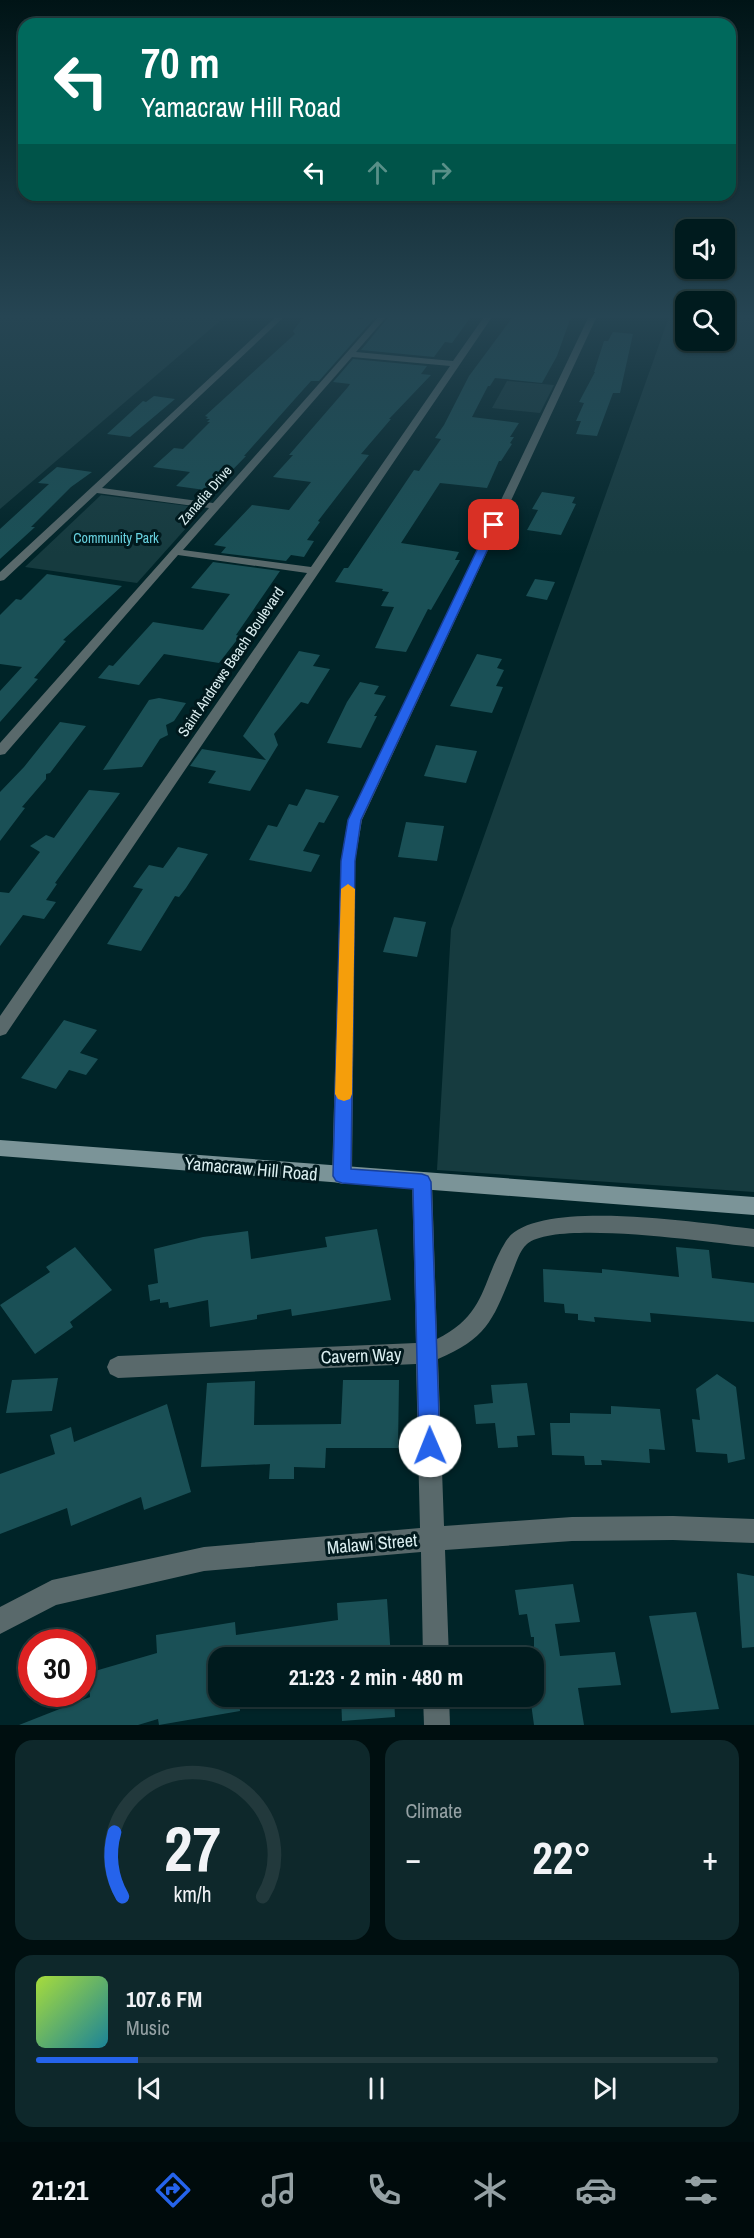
<!DOCTYPE html>
<meta charset="utf-8">
<style>
:root{--surface:#001b1e;--page:#0e282b;--text:#f1f3f6;--muted:#95a1a4;--line:#22393c;--accent:#2563eb}
body{margin:0;font-family:"Archivo Narrow",sans-serif;background:var(--page);color:var(--text);height:100vh;display:flex;flex-direction:column;font-size:22px;white-space:nowrap}
*{box-sizing:border-box;margin:0}
p{font-size:20px;color:var(--muted)}
.icon{flex:none;width:33px;height:33px;fill:none;stroke:currentColor;stroke-width:2;stroke-linecap:round;stroke-linejoin:round}
.map{position:relative;height:1725px;overflow:hidden}
.panel{display:flex;flex-direction:column;gap:15px;padding:15px;background:#000f10;flex:1}
.panel>*{flex:none}
.banner{position:absolute;left:18px;top:18px;width:718px;height:183px;border-radius:18px;box-shadow:0 2px 4px #0004,0 0 0 2px var(--line);background:#00695c;color:#fff;overflow:hidden}
.fabs{position:absolute;left:675px;top:219px;display:grid;gap:12px}
.fabs a{display:grid;place-items:center;width:60px;height:60px;border-radius:12px;background:var(--surface);box-shadow:0 2px 4px #0004,0 0 0 2px var(--line);font-size:30px}
.speed{position:absolute;left:18px;top:1629px;display:flex;gap:12px;font-size:30px;font-weight:700;text-align:center}
.speed>*{display:grid;place-content:center;width:78px;height:78px;border-radius:50%;background:var(--surface);box-shadow:0 2px 4px #0004,0 0 0 2px var(--line);line-height:1}
.speed .limit{border:9px solid #d22;background:#fff;color:#111}
.pin{position:absolute;display:grid;place-items:center;width:51px;height:51px;color:#fff;margin:-26px;border-radius:12px;box-shadow:0 3px 9px #0006}
.me{position:absolute;width:66px;margin:-33px;rotate:359deg;stroke-linejoin:round;filter:drop-shadow(0 0 4px #0008)}
.turn{display:flex;align-items:center;gap:21px;height:126px;padding:0 24px;font-size:27px}
.turn .icon{width:78px;height:78px;stroke-width:2.5}
.turn b{display:block;font-size:42px;line-height:51px}
.lanes{display:flex;align-items:center;height:57px;padding:0 24px;background:#0003;justify-content:center;gap:30px;direction:ltr}
.lanes .off{opacity:.35}
.big{font-size:45px;font-weight:700;line-height:1.1}
.panel .card{flex:1;display:flex;flex-direction:column;justify-content:center;gap:9px;min-width:0;padding:0 21px;border-radius:18px;background:var(--page)}
.panel .dial{align-items:center;gap:0}
.dial svg{height:156px;overflow:visible;fill:none;stroke:var(--line);stroke-width:7;stroke-linecap:round;text-anchor:middle}
.dial text{fill:var(--text);stroke:none}
.song{display:flex;align-items:center;gap:18px}
.cover{width:72px;height:72px;border-radius:9px;background:linear-gradient(135deg,hsl(80 70% 55%),hsl(190 70% 35%))}
.played{height:6px;border-radius:3px;background:linear-gradient(90deg,var(--accent) 15%,var(--line) 15%)}
.keys{display:flex;justify-content:space-around;direction:ltr}
.heat{display:flex;justify-content:space-between;align-items:center;font-size:33px;direction:ltr}
.panel .tiles{flex:1;display:grid;gap:15px;grid-template-columns:1fr 1fr}
.card:last-child{grid-column:span 2}
.trip{position:absolute;left:208px;top:1647px;width:336px;height:60px;border-radius:18px;background:var(--surface);box-shadow:0 2px 4px #0004,0 0 0 2px var(--line);font-weight:700;line-height:60px;text-align:center}
.dock{display:flex;height:96px;justify-content:space-around;align-items:center;background:#000b0c;color:var(--muted)}
.dock .icon{width:42px;height:42px}
.dock .selected{color:var(--accent)}
.dock b{font-size:27px;color:var(--text)}
.map>svg:first-child{display:block}
.green{fill:#163b3f}
.building{fill:#1a5056}
.lines{fill:none;stroke-linecap:round;stroke-linejoin:round}
.minor{fill:#59696b;fill-rule:evenodd}
.secondary{fill:#7b9498;fill-rule:evenodd}
.route{fill:#2563eb;stroke:#184099;stroke-width:1.5}
.slow{fill:#f59e0b}
.labels{text-anchor:middle;stroke-width:6;stroke-linejoin:round;paint-order:stroke}
.far-street-label{font-size:14px;fill:#daeef0;stroke:#00191d}
.far-park-label{font-size:14px;fill:#68d3e1;stroke:#00191d}
.street-label{font-size:15px;fill:#daeef0;stroke:#00191d}
.near-street-label{font-size:18px;fill:#daeef0;stroke:#00191d}
</style>
<div class="map">
<svg width="754" height="1725" viewBox="0 0 754 1725">
<rect width="100%" height="100%" fill="#002428"/>
<g class="green">
<path d="M0,314h228l-228,195z"/>
<path d="M670,314h15l1,26h38l1,-26h29v878l-317,-22 14,-241z"/>
<path d="M507,381l47,4 -14,28 -48,-5z"/>
<path d="M101,495l103,13 -67,75 -112,-16z"/>
</g>
<g class="building">
<path d="M364,314h14l-59,67h-8l-67,75h2l-34,35 -36,-5 14,-14 -37,-5 21,-19 9,1 27,-27h-3l3,-3h-4l2,-2 -3,-1 90,-82 -2,-3 12,-16 59,4z"/>
<path d="M391,314h82l-21,29 -7,-1 -11,15 -73,-7z"/>
<path d="M515,314h57l-15,42 -15,27 -47,-5 -5,8h-2l-16,31 47,6 -9,14h4l-4,6 2,1 -11,17h-2l-12,27 -47,-5 -39,60 58,9 -4,8h5l-29,50 -3,-1 -22,43 -31,-4 19,-41 -13,-1 8,-14 -7,-1 1,-2 -48,-7 9,-14h4l66,-98 5,1 22,-32 -6,-1 9,-13 25,-49z"/>
<path d="M613,332l20,2 -13,59h-7l-16,43 -21,-2 5,-13h-5l8,-18 -5,-1 16,-30h-1l10,-31h4z"/>
<path d="M353,359l74,7 -6,8 10,1 -42,44h2l-30,35 8,1 -51,66 2,1 -13,18 7,1 -10,16 -13,-2 -5,6 -65,-8 5,-6 -12,-2 38,-40 37,5 22,-28 -38,-5 20,-22h-4l59,-68 2,-3 -17,-2z"/>
<path d="M154,396l21,3 -45,38 -23,-3 36,-33 3,1z"/>
<path d="M57,467l35,5 -21,15 -40,40h4l-35,32v-30l49,-45 -11,-1z"/>
<path d="M542,492l33,5 -3,6 4,1 -15,31 -34,-5 11,-20 -6,-1z"/>
<path d="M213,562l67,9 -44,64 4,1 -21,27 -55,-9 -25,31 -41,-7 11,-13 4,1 40,-44 50,8 27,-36 -39,-6z"/>
<path d="M47,574l75,12 -59,54 3,1 -32,37 4,1 -38,43v-31l22,-24 -22,-3v-49l16,-16 5,1z"/>
<path d="M535,579l20,3 -8,18 -21,-4z"/>
<path d="M299,651l21,4 -7,11 17,3 -22,35 -7,-2 -27,32 4,11 -28,46 -42,-8 8,-12 -26,-5 12,-17 64,11 -23,-24z"/>
<path d="M477,654l25,5 -5,9 7,2 -8,16 7,1 -11,26 -42,-7z"/>
<path d="M360,682l19,4 -5,8 12,2 -12,20h3l-16,32 -34,-5 20,-41z"/>
<path d="M159,698l27,5 -12,18 -8,4 2,10 -8,4 -18,28 -39,3 46,-70z"/>
<path d="M60,722l26,4 -36,47 -4,1v5l-24,28 3,1 -25,33v-49l24,-25z"/>
<path d="M436,745l41,6 -11,32 -42,-7z"/>
<path d="M306,789l33,7 -15,27 -5,-1 -16,29 17,4 -9,17 -62,-12 19,-35 9,2 12,-23 8,2z"/>
<path d="M89,790l31,3 -65,90 2,1 -11,16 10,2 -12,17 -21,-4 -23,31v-54l9,1 31,-41 -10,-6 16,-11 8,3z"/>
<path d="M406,822l38,4 -7,35 -39,-4z"/>
<path d="M178,847l30,7 -22,34 -7,9 -4,-1 -34,55 -34,-7 36,-55 -10,-2 16,-22 14,3z"/>
<path d="M394,917l32,5 -9,35 -34,-5z"/>
<path d="M64,1020l33,10 -17,23 18,6 -12,16 -17,-5 -13,19 -35,-11z"/>
<path d="M377,1229l14,71 -99,16 -1,-7 -34,6v4l-47,8 -2,-27 -39,8 -1,-6 -8,1v-4l-10,2 -2,-16 10,-2 -4,-34 49,-12 45,-6 3,28 76,-12 -2,-10z"/>
<path d="M75,1247l37,43 -42,32 3,5 -38,27 -35,-49 50,-33 -4,-5z"/>
<path d="M676,1247l33,3 3,28 42,5v39l-104,-9 1,9 -57,-5 1,5 -17,-2v-6l-13,-1 -1,-9 -20,-2 -1,-33 59,4v-4l77,8z"/>
<path d="M717,1374l19,13 9,72 -17,4 -1,-9 -31,-2 -4,-33 8,1 -4,-31z"/>
<path d="M58,1378l-6,33 -46,2 6,-33z"/>
<path d="M343,1380h56l-1,68h-72l-1,20 -31,-1v12h-25l1,-15 -69,3 6,-84 48,-2 -1,44 87,-1z"/>
<path d="M527,1383l8,52 -18,1 1,11 -20,1 -3,-25 -19,1 -2,-19 19,-2 -2,-18z"/>
<path d="M167,1404l24,88 -47,18 -3,-13 -70,29 -4,-18 -67,26v-60l55,-20 -5,-19 21,-8 3,15z"/>
<path d="M611,1406l49,3 5,41 -16,-1 1,14 -49,-3 1,5h-17l-1,-9 -32,-1 -2,-32h20v-10l41,1z"/>
<path d="M737,1573l17,3v71l-12,1z"/>
<path d="M573,1584l7,38 -25,2 5,32 55,-4 6,33 -43,3 6,37h-50l-4,-29h4v-6l5,-1 -5,-31v-21h-3l-4,-23 -8,1 -4,-25z"/>
<path d="M387,1599l4,59h-172v38h20l1,15 -81,14 -1,-6 -20,6h-119l71,-28 -2,-24 69,-20 -1,-18 79,-13 1,13 102,-15 -1,-17z"/>
<path d="M696,1612l23,97 -48,4 -22,-97z"/>
<path d="M341,1696h53l1,21 -53,4z"/>
</g>
<g class="lines">
<g class="minor">
<path d="M279,314h8l-185,174 111,15 168,-189h8l-33,38 97,9 33,-47h8l-488,720 -6,2v-20l307,-443 -129,-18 -173,199 -5,1v-12l209,-235 -112,-15 -93,87 -4,1v-9zM352,357l98,9 -139,201 -128,-17z"/>
<path d="M590,314h8l-236,506 -7,41 -3,315 -3,6 -7,2 -7,-2 -3,-6 9,-315 7,-41z"/>
<path d="M422,1174l7,2 3,6 5,157c50,-25 44,-57 69,-98 28,-45 199,-17 248,-12v18c-42,-4 -197,-28 -227,-3 -8,7 -11,20 -15,29 -19,47 -25,65 -74,86l6,167 128,-9 101,-1 81,3v24l-81,-3 -101,1 -127,9 4,108h-26l-2,-106 -217,19 -148,34 -56,29v-27l52,-27 152,-33 216,-19 -4,-164 -298,14 -8,-4 -3,-7 3,-7 8,-4 298,-13 -4,-161 3,-6z"/>
<path d="M423,1696h26l1,29h-26z"/>
</g>
<path class="secondary" d="M0,1140l754,57v18l-754,-59z"/>
</g>
<linearGradient id="sky" x2="0" y2="1"><stop stop-color="#001416"/><stop offset="0.57" stop-color="#264553"/><stop offset="1" stop-color="#264553" stop-opacity="0"/></linearGradient>
<rect width="754" height="555" fill="url(#sky)"/>
<path class="route" d="M494,522l5,3 -138,295 -6,41 -4,308 71,5 6,2 3,6 9,264 -3,8 -7,3 -8,-3 -3,-8 -6,-257 -71,-6 -6,-2 -3,-5 8,-315 7,-41 141,-295z"/>
<path class="slow" d="M348,884l7,5 -3,205 -2,5 -6,2 -6,-2 -3,-5 6,-205z"/>
<g class="labels">
<g class="far-street-label">
<text transform="translate(205 495) rotate(-49)" y="5">Zanadia Drive</text>
</g>
<g class="far-park-label">
<text x="116" y="543">Community Park</text>
</g>
<g class="street-label">
<text transform="translate(231 662) rotate(-56)" y="5">Saint Andrews Beach Boulevard</text>
</g>
<g class="near-street-label">
<text transform="translate(251 1169) rotate(5)" y="6">Yamacraw Hill Road</text>
<text transform="translate(361 1356) rotate(-2)" y="6">Cavern Way</text>
<text transform="translate(372 1544) rotate(-5)" y="6">Malawi Street</text>
</g>
</g>
</svg>
<div class="fabs">
<a><svg class="icon" aria-label="sound" viewBox="0 0 24 24"><path d="M4 9h4l5-4v14l-5-4H4zM17 9q2 3 0 6"/></svg></a>
<a><svg class="icon" aria-label="search" viewBox="0 0 24 24"><circle cx="10" cy="10" r="6"/><path d="M15 15l6 6"/></svg></a>
</div>
<div class="speed"><div class="limit">30</div></div>
<div class="pin" style="left:494px;top:525px;background:#d93025"><svg class="icon" aria-label="arrive" viewBox="0 0 24 24"><path d="M6 21V4h12l-3 4 3 4H6"/></svg></div>
<svg class="me" style="left:430px;top:1446px" viewBox="-20 -20 40 40"><circle r="19" fill="#fff"/><path d="M0-13L10 11 0 6-10 11z" fill="#2563eb"/></svg>
<div class="trip">21:23 · 2 min · 480 m</div>
<div class="banner">
<div class="turn"><svg class="icon" aria-label="left" viewBox="0 0 24 24"><path d="M17 20v-9H6M10 6l-5 5 5 5"/></svg><div><b>70 m</b>Yamacraw Hill Road</div></div>
<div class="lanes"><svg class="icon" aria-label="left" viewBox="0 0 24 24"><path d="M17 20v-9H6M10 6l-5 5 5 5"/></svg><svg class="icon off" aria-label="ahead" viewBox="0 0 24 24"><path d="M12 20V5M6 11l6-6 6 6"/></svg><svg class="icon off" aria-label="right" viewBox="0 0 24 24"><path d="M7 20v-9h11M14 6l5 5-5 5"/></svg></div>
</div>
</div>
<section class="panel">
<div class="tiles">
<div class="card dial"><svg viewBox="0 0 100 80">
<path d="M14 69A42 42 0 1 1 86 69"/>
<path d="M14 69A42 42 0 0 1 10 36" stroke="#2563eb"/>
<text x="50" y="56" font-size="32" font-weight="700">27</text>
<text x="50" y="72" font-size="11">km/h</text>
</svg></div>
<div class="card"><p>Climate</p>
<div class="heat"><a>−</a><b class="big">22°</b><a>+</a></div>
</div>
<div class="card">
<div class="song"><i class="cover"></i><div><b>107.6 FM</b><p>Music</p></div></div>
<div class="played"></div>
<div class="keys"><svg class="icon" aria-label="previous" viewBox="0 0 24 24"><path d="M18 5L8 12l10 7zM5 5v14"/></svg><svg class="icon" aria-label="pause" viewBox="0 0 24 24"><path d="M8 5v14M16 5v14"/></svg><svg class="icon" aria-label="next" viewBox="0 0 24 24"><path d="M6 5l10 7-10 7zM19 5v14"/></svg></div>
</div>
</div>
</section>
<nav class="dock">
<b>21:21</b>
<svg class="icon selected" aria-label="directions" viewBox="0 0 24 24"><path d="M12 3l9 9-9 9-9-9zM9 14v-3h6M13 9l2 2-2 2"/></svg>
<svg class="icon" aria-label="music" viewBox="0 0 24 24"><path d="M9 18V5l10-2v13"/><circle cx="6" cy="18" r="3"/><circle cx="16" cy="16" r="3"/></svg>
<svg class="icon" aria-label="phone" viewBox="0 0 24 24"><path d="M5 4h4l2 5-3 2q2 4 5 5l2-3 5 2v4C11 20 4 13 5 4z"/></svg>
<svg class="icon" aria-label="climate" viewBox="0 0 24 24"><path d="M12 3v18M4 7l16 10M4 17L20 7"/></svg>
<svg class="icon" aria-label="car" viewBox="0 0 24 24"><path d="M5 17H2v-5l4-1 3-4h7l3 4 3 1v5h-3M9 17h6M6 11h13"/><circle cx="7" cy="17" r="2"/><circle cx="17" cy="17" r="2"/></svg>
<svg class="icon" aria-label="filters" viewBox="0 0 24 24"><path d="M4 7h16M4 17h16"/><circle cx="9" cy="7" r="2"/><circle cx="15" cy="17" r="2"/></svg>
</nav>
